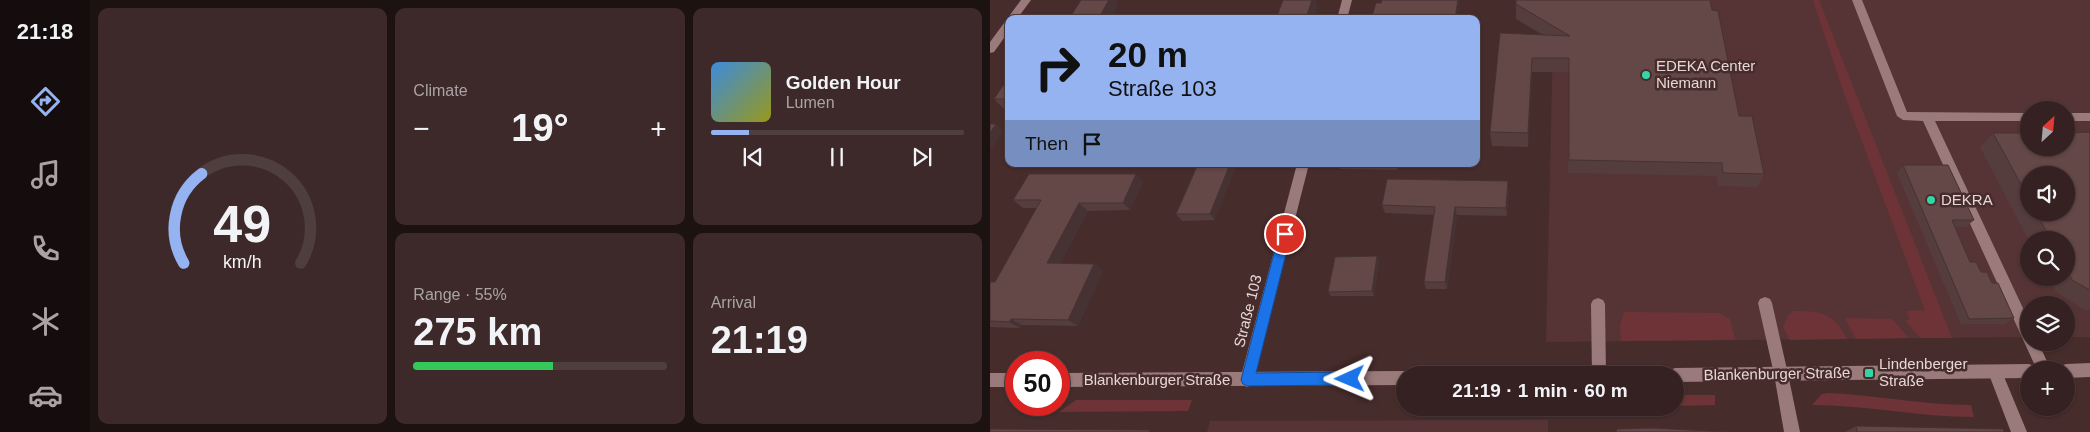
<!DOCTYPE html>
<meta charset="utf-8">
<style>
:root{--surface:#352121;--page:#3d292a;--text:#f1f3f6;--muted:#aaa3a5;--line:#4f3e3f;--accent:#95b2f1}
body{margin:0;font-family:Arial,sans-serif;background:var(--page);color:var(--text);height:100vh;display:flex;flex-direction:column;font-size:19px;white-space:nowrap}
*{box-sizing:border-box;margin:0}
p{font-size:16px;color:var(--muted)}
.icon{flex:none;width:28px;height:28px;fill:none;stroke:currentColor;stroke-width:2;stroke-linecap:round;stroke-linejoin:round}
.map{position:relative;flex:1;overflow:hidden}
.sheet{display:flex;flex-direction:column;gap:8px;padding:8px;background:#1d1212;width:900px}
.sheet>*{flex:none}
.guide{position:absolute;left:15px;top:15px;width:475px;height:152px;border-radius:10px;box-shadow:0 1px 4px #0004,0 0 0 1px var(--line);background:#95b2f1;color:#111;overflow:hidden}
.needle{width:32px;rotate:26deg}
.fabs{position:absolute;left:1030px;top:101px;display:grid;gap:10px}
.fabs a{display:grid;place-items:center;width:55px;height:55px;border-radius:50%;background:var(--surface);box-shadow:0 1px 4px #0004,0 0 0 1px var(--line);font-size:25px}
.speed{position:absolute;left:15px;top:351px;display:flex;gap:10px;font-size:25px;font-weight:700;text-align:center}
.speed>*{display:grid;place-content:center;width:65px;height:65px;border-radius:50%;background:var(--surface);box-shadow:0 1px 4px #0004,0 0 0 1px var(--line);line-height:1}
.speed .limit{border:8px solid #d22;background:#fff;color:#111}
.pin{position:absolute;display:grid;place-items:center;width:42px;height:42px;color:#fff;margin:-21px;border:2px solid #fff;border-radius:50%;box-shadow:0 1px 5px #0007}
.me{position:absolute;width:55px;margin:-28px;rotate:269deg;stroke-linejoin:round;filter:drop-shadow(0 0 4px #0008)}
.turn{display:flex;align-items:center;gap:18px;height:105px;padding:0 20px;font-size:22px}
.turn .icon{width:65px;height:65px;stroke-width:2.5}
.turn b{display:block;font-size:35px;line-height:42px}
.then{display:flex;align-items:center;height:48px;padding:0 20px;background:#0003;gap:10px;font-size:19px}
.big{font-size:38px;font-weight:800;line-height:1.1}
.sheet .widget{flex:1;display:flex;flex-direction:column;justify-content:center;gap:8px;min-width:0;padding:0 18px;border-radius:10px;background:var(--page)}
.sheet .dial{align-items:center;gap:0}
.dial svg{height:130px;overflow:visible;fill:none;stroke:var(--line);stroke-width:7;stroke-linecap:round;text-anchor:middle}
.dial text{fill:var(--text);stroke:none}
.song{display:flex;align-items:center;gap:15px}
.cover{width:60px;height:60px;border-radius:8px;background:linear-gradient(135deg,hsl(210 70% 55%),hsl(60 70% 35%))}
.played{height:5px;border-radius:2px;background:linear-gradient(90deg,var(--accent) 15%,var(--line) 15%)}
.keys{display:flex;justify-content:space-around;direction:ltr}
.heat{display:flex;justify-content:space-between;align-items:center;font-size:28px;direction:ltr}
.charge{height:8px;border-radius:4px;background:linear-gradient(90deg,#34c759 55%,var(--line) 0)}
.sheet .tiles{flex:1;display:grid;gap:8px;grid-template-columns:repeat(3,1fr)}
.widget:first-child{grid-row:span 2}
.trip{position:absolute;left:406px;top:366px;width:288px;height:50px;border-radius:25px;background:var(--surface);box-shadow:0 1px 4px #0004,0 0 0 1px var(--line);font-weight:800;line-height:50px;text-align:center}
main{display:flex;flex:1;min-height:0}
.menu{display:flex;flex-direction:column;width:90px;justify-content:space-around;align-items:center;background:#150d0d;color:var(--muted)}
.menu .icon{width:35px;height:35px}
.menu .selected{color:var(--accent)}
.menu b{font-size:22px;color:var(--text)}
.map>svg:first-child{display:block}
.built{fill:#563435;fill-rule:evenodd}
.green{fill:#6e3336}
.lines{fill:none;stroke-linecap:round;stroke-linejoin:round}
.lane{fill:#9a7a7a;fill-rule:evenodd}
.street{fill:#9a7a7a;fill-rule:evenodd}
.secondary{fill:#9a7a7a;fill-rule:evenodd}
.wall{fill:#563d3d;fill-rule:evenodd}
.shaded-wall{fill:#463232}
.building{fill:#644747;stroke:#463232}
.route{fill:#1a73e8;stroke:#114b97}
.poi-dot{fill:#34d4a7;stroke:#472c2c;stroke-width:2}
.labels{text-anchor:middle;stroke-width:5;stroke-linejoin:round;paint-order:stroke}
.poi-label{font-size:15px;fill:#e8d6d6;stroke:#472c2c;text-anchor:start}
.street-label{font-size:15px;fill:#e8d6d6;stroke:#472c2c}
</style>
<main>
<nav class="menu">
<b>21:18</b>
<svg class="icon selected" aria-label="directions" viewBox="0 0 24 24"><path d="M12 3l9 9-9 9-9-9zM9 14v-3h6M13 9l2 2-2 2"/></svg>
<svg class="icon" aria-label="music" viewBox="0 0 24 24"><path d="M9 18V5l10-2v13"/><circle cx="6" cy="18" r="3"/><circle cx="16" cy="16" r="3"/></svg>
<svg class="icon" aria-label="phone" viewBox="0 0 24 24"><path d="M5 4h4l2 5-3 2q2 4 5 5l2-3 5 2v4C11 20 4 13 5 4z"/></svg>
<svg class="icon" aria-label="climate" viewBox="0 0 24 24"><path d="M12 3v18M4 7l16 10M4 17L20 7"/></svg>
<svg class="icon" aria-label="car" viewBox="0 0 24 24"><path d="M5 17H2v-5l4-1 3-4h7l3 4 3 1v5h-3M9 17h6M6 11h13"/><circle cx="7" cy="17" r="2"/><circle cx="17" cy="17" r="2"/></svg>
</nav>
<section class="sheet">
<div class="tiles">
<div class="widget dial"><svg viewBox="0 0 100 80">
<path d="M14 69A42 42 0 1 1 86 69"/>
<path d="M14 69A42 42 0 0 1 25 14" stroke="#95b2f1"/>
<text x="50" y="56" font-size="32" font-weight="700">49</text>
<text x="50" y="72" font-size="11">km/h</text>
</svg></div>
<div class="widget"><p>Climate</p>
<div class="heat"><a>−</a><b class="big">19°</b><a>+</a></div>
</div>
<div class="widget">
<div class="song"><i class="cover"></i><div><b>Golden Hour</b><p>Lumen</p></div></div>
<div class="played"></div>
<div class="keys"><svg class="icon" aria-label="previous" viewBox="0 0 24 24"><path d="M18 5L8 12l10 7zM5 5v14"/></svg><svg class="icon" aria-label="pause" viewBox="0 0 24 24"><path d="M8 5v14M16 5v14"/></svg><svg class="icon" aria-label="next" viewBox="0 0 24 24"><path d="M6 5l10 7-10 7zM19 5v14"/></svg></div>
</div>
<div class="widget"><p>Range · 55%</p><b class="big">275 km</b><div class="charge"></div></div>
<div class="widget"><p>Arrival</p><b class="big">21:19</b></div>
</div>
</section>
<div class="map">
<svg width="1100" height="432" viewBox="0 0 1100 432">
<rect width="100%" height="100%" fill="#472c2c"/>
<g class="built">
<path d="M564,0h536v337h-24v-32h-37v32l-483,5zM1039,110h37v38h-37zM1039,175h37v37h-37zM1039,240h37v38h-37z"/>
<path d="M558,420v12h-341l3,-11z"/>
</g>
<g class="green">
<path d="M823,0h6l133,338h-32l-15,-18h5l-4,-9 19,-1 -83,-222z"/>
<path d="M803,311c28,0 40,1 54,28l-57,1 -7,-13 5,-12z"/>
<path d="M634,312l95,1 11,6 5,21 -114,1 -1,-15z"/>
<path d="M855,318l47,1 17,19 -53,1z"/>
<path d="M838,393c48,2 95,12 143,12l3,12c-54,0 -108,-12 -162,-12l10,-11z"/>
<path d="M685,395h40v10l-40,1z"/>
<path d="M86,400h116l-4,11 -129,1z"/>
</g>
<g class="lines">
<g class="lane">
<path d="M862,0h10l45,112 122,1v8h-94l94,200v21h9l13,28h-14l-114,-249 -20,-1 -6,-4z"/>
<rect x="1076" y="113" width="24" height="8"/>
<path d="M775,297l5,2 2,4 16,71 -2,5 -5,2 -5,-2 -2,-5 -16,-71 2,-4z"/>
<path d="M608,298l5,2 2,4 1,71h-14l-1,-71 2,-4z"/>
<path d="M1005,365l5,2 27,65h-16l-23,-60 2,-5z"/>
</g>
<g class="street">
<path d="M31,0h10l-14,19h-8v12l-15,21 -4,1v-11z"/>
<path d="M352,0h10l-5,19h-10z"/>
<path d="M307,164h12l-55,216 -2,5 -5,2 -5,-2 -2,-5z"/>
<path d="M791,367l5,2 2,5 12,58h-16l-10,-58 2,-5z"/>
</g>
<g class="secondary">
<path d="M1100,363v14l-24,1v-8h-7l2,-4 5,-2z"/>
<path d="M1039,364l5,2 2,4h-7v8l-354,4v-7h-7l2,-5 5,-2z"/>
<path d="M415,371l6,4h-6v10l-346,2v-14z"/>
<rect x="0" y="373" width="26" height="14"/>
</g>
</g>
<g class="wall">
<path d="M293,0h32l2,7 -4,12h-37z"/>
<path d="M526,4l196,6 27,106 25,58 -6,13 -40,-1 -2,-10 -148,-3 1,-101h-37l-4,75 -36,-1 -2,-14 53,-97 -27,-16z"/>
<path d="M19,77v33h-4l-11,-11z"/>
<path d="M1100,132v178h-5l-30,-19 -7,-13h18v-38l-37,1 -49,-94 13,-14zM1039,175l37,37h-37z"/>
<path d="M208,164l17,56 -33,1 -6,-7z"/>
<path d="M348,164h60l-1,6 -56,-1z"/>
<path d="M913,165l71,55 -8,7h-11l15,35 22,21 22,35 -9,6h-44l-64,-151z"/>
<path d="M146,174l7,8 -13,28 -42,1 -28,52 34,1 9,7 -25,55 -56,-1 -2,3 -30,-1v-45h5l42,-74h-14l-10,-8z"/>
<path d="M519,189l-2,27 -50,-1 -10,74h-21l-2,-7 10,-67 -49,-2 -3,-8z"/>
<path d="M389,261l-5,35h-43l-3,-4z"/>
<path d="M866,426l148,6h-159z"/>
</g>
<g class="shaded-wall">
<path d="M119,0h6l3,5 -8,14h-12z"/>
<path d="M322,0h3l2,7 -4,12h-5l-1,-4z"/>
<path d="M468,0h2l-3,19h-2z"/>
<path d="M542,58v14l-4,75v-14z"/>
<path d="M6,124l7,7 -13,21v-19z"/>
<path d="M240,164h7l-22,56 -5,-6z"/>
<path d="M406,164h2l-1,6 -1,-5z"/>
<path d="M146,174l7,8 -13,28 -7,-7z"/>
<path d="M518,181l1,8 -2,27 -1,-8z"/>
<path d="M89,203l9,8 -32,59 -9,-7z"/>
<path d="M465,207l2,8 -10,74 -2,-7z"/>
<path d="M387,256l2,5 -5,35 -2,-5z"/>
<path d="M104,264l9,7 -25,55 -10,-6z"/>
<path d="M21,319l11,6 -2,3 -11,-6z"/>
</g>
<g class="building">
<path d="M91,0h28l-11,19h-29z"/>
<path d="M293,0h29l-5,15h-10l-1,4h-20z"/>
<path d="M392,0h76l-3,19h-84l5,-16h5z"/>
<path d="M526,0h194l2,10 6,1 21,105h13l12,58 -41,-1 -1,-10 -153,-3v-102h-37l-4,75 -38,-1 10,-99 70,3 -54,-32z"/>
<path d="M19,77v22h-15z"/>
<path d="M0,124h6l-6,9z"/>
<path d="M1100,132v158l-18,-10 -6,-12v-28h-15l-15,-28h30v-37h-37v24l-36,-66h36v15h37v-15z"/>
<path d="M208,164h32l-20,50h-34z"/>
<path d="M348,164h58v1z"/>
<path d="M913,165h45l26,55h-22l18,42h6l5,10h6l5,11h6l16,35 -45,1z"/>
<path d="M39,174h107l-13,29h-44l-32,60 47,1 -26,56 -57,-1 -2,3 -19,-1v-39h5l46,-82h-28z"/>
<path d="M397,179l121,2 -2,27 -51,-1 -10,75h-21l11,-75 -53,-2z"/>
<path d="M387,256l-5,35 -44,1 7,-35z"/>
<path d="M866,426l147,3 1,3h-147z"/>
<path d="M662,428l77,4h-113l1,-3z"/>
<path d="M0,429l160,1 -1,2h-159z"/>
</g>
<path class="route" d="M295,229l4,1 2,4 -35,139 94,-1 5,2 2,5 -2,4 -5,2 -103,1 -4,-2 -2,-4 38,-146 2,-4z"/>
<g class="poi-dot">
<circle cx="656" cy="75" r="5"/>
<circle cx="941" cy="200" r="5"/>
<rect x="874" y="368" width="10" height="10" rx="2.5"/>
</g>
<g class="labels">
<g class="poi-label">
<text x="666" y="71">EDEKA Center<tspan x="666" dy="17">Niemann</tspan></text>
<text x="951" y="205">DEKRA</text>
<text x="889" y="369">Lindenberger<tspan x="889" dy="17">Straße</tspan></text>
</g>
<g class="street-label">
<text transform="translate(258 311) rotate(-76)" y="5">Straße 103</text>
<text transform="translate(787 374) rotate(-1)" y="5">Blankenburger Straße</text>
<text x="167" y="385">Blankenburger Straße</text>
</g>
</g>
</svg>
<div class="fabs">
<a><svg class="needle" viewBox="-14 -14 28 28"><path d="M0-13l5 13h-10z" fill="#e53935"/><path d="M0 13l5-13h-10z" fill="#aaa3a5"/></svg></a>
<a><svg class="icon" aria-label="sound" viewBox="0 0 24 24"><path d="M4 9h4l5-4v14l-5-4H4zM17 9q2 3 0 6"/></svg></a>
<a><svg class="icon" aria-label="search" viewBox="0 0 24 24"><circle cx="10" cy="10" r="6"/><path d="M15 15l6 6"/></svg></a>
<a><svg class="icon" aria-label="layers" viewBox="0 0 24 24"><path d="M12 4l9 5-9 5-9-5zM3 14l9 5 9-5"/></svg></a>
<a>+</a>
</div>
<div class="speed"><div class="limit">50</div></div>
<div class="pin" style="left:295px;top:234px;background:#d93025"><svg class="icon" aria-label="arrive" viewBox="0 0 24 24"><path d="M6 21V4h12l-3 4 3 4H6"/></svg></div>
<svg class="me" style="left:360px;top:379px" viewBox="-20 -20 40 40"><path d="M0-17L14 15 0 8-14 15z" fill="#1a73e8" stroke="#fff" stroke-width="4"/></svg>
<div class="trip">21:19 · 1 min · 60 m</div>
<div class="guide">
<div class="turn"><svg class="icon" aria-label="right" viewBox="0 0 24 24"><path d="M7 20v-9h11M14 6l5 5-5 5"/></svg><div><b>20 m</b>Straße 103</div></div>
<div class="then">Then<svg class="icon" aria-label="arrive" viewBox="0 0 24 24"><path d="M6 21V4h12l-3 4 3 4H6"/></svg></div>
</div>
</div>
</main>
